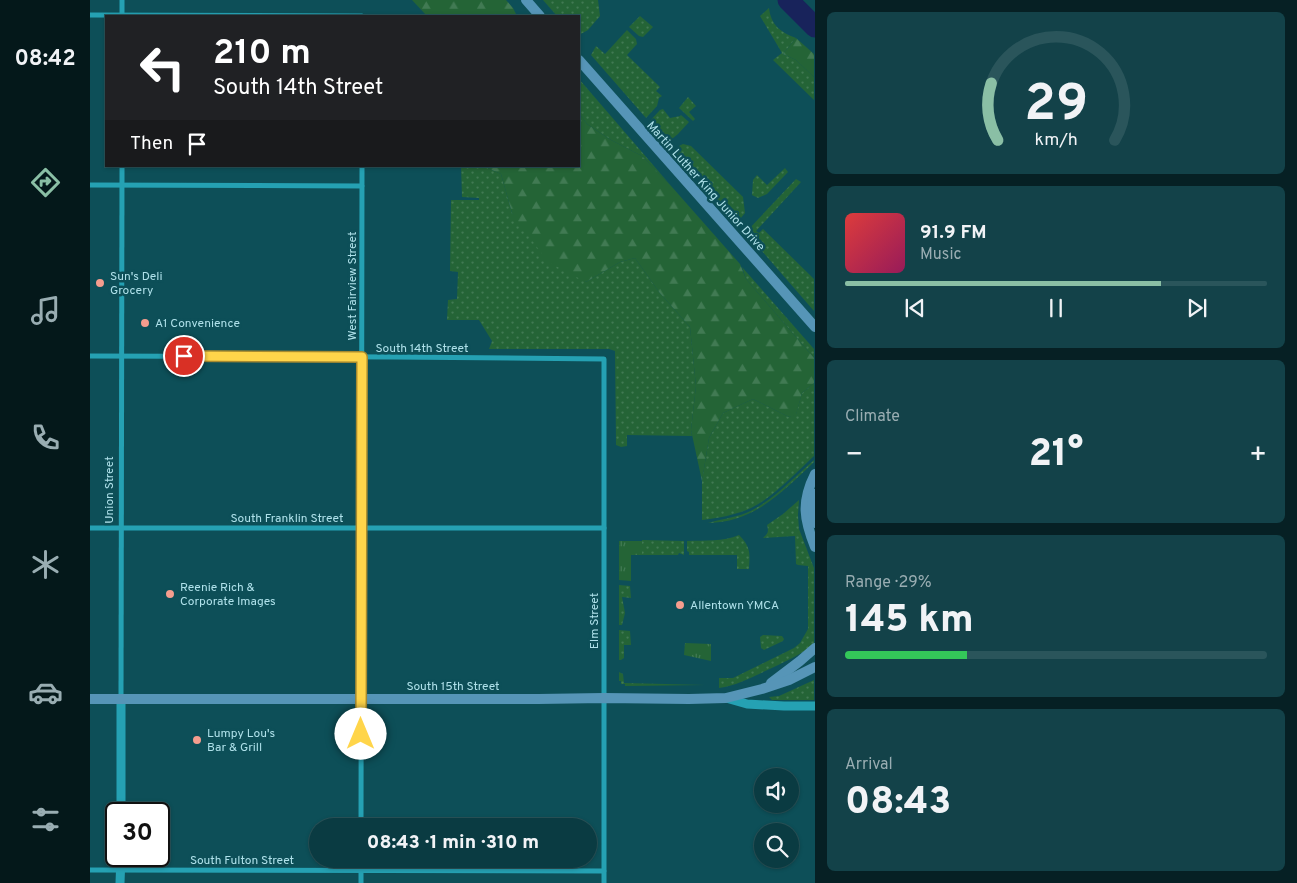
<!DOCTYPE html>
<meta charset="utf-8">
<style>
:root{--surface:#0a3b42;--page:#134249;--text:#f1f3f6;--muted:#99adb2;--line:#2a555b;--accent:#8abfa5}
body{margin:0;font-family:Overpass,sans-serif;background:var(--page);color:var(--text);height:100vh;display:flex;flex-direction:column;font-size:19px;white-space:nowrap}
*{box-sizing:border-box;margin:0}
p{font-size:16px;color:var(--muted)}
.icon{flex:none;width:28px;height:28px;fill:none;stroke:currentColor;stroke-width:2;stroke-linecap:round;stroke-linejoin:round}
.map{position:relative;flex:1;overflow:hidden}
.panel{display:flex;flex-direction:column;gap:12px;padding:12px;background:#062024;width:482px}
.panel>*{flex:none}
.guide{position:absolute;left:15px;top:15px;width:475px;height:152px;border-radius:0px;box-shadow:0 1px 4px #0004,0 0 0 1px var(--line);background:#202124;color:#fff;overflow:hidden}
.buttons{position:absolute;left:664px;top:768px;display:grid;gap:10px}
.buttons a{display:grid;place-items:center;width:45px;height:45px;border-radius:50%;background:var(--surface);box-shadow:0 1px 4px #0004,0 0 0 1px var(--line);font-size:25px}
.speed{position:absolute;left:15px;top:802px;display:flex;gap:10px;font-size:25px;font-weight:700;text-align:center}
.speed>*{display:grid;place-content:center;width:65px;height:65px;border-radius:50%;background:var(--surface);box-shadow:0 1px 4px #0004,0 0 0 1px var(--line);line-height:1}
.speed .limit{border:2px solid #111;border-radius:8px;background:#fff;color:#111}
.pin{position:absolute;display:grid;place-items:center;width:42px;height:42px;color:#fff;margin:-21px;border:2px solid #fff;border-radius:50%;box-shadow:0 1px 5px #0007}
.me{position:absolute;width:55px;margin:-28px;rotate:0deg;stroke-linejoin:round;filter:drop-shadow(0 0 4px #0008)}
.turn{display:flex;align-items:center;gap:18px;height:105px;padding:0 25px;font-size:22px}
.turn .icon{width:65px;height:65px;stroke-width:2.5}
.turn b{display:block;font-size:35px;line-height:42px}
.then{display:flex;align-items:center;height:48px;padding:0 25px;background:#0003;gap:10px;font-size:19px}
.big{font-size:38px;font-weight:800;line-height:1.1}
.panel .tile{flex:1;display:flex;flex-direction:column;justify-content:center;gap:8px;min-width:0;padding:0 18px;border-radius:8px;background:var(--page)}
.panel .dial{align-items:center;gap:0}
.dial svg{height:130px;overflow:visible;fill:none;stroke:var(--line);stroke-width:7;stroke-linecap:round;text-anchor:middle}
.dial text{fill:var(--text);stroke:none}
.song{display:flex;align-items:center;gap:15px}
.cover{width:60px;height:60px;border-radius:8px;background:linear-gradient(135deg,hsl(0 70% 55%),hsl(330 70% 35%))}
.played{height:5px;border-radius:2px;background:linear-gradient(90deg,var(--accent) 75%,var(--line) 75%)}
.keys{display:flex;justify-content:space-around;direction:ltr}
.heat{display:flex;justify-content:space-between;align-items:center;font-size:28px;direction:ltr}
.charge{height:8px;border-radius:4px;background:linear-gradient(90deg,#34c759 29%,var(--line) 0)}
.trip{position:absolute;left:219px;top:818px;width:288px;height:50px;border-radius:25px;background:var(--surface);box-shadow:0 1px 4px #0004,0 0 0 1px var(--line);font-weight:800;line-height:50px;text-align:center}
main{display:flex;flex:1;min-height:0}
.tabs{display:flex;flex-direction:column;width:90px;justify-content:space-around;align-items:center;background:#04181a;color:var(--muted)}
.tabs .icon{width:35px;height:35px}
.tabs .current{color:var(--accent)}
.tabs b{font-size:22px;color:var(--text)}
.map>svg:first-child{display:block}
.grass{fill:url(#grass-dots)}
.forest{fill:url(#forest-firs)}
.park{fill:url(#park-tufts)}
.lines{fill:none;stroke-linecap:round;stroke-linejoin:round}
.river{stroke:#18235b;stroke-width:21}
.minor{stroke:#25a1b3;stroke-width:5}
.tertiary{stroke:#25a1b3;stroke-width:9}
.secondary{stroke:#5695b7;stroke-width:10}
.route-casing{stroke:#a68a30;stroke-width:12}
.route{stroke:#ffd54a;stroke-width:9}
.poi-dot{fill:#f59d8e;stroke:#0d4f58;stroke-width:2}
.labels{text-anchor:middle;stroke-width:5;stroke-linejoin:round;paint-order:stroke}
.street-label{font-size:12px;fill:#afe1ea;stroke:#0d4f58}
.poi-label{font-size:12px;fill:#afe1ea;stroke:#0d4f58;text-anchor:start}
</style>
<main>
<nav class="tabs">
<b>08:42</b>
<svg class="icon current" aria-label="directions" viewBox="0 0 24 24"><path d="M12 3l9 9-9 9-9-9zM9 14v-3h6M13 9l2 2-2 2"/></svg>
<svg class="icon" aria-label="music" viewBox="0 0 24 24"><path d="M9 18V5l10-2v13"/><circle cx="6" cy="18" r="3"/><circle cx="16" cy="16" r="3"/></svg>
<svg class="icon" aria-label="phone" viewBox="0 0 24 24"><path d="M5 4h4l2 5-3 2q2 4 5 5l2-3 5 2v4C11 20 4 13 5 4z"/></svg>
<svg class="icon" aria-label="climate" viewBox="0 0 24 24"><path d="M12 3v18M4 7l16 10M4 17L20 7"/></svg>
<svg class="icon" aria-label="car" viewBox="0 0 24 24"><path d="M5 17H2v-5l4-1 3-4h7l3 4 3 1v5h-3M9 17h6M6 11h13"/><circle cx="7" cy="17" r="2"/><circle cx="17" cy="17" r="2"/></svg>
<svg class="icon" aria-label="filters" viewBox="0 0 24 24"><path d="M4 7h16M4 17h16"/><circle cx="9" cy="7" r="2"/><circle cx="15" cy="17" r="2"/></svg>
</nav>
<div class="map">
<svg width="725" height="883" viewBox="0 0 725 883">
<defs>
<pattern id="grass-dots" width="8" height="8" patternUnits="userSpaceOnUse" patternTransform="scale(1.25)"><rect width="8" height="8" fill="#246436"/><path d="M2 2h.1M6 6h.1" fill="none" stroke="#417a53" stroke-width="1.8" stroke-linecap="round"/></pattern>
<pattern id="forest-firs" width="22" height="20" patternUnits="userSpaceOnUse" patternTransform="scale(1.25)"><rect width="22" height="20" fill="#246436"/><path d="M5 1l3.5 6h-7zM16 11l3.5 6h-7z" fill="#417a53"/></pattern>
<pattern id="park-tufts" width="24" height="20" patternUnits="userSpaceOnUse" patternTransform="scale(1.25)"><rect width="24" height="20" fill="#246436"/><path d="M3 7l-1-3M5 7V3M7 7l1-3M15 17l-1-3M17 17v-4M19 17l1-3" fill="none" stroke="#417a53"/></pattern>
</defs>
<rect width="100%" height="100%" fill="#0d4f58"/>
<g class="grass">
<path d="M453,0h55l2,16 -12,14 -9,5v-19h-22z"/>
<path d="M679,8c2,17 11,24 27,30l-13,16 13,6 18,17v23l-41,-40 9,-7 -22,-37z"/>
<path d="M550,16l13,11 -10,10 -4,-1 -10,-9z"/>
<path d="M537,30l9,9 1,5 -10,11 33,32 -4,4 6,5 -3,2 -2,8 -11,12 -55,-63 5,-9 9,8z"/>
<path d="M489,79l93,108 -30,-31 -31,-16 -24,-16 -8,-11z"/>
<path d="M598,97l8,9 -7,6 6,7 -2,2 -14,-13z"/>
<path d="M573,109l7,9 10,-2 1,-1 8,7 -11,12 -11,9 -18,-21 11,-12z"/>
<path d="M593,144l8,2 52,51 2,16 -5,6 -5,2 -61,-70 5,-5z"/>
<path d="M371,166h22l18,8 11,39 74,69 34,-20 15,-4 24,34 31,35 6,59 -5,44 1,6 -65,-1v11l-6,1 -5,-2 -1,-94 -6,-2h-120l3,-8 -13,-21h-32l1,-20 9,-1 1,-27 -8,-1 1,-71h28v-2l-17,-1z"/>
<path d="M695,168l3,4 -21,22 -9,4 -6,-3 1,-15 4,-5 10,10z"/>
<path d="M706,179l5,3 -45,49 3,2 4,-4 51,50v32l-66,-76 -1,-4z"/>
<path d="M652,267l72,82v9l-68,-79z"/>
<path d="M724,383v73c-17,16 -42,42 -63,52 -15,7 -33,10 -49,12v-39l7,-43 14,-25 30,-14 36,18 7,-3 6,-21z"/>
<path d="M724,460v2c-32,30 -59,60 -106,61 12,-4 26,-5 38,-10 26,-11 47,-35 68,-53z"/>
<path d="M709,500l-1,15 1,14 15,39v75c-11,11 -26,17 -40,24 -18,8 -35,18 -55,21v-10h14l61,-30 6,-5 8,-14v-63l-10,-1 -2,-1 -1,-28 -32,2c5,-5 6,-6 4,-13l16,-11z"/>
<path d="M649,535c12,12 11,19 10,34h-12v-14h-48v-3l-2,-1v-10c18,-1 36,1 52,-6z"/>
<path d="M552,540l42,1v14l-5,-2 -1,2h-36z"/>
<path d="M529,585l11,1 1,12 -9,-1 3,16 -3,12h-3z"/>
<path d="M529,630l11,1 1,14h-7v13l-3,2h-2z"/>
<path d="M673,635l19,1 2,3 -1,2 -19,9 -3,-2 -1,-11z"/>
<path d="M529,672l4,2 1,9 81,2 -80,1v-2h-4v-3h-2z"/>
<path d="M724,680v20h-42l-3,-3 10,-1z"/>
</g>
<g class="forest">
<path d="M322,0h94l7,8 4,8h-90z"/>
<path d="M706,38l18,16v23l-18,-17 -13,-6z"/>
<path d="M489,113l8,11 24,16 31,16 30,31 68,77 6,15 68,79v25l-12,10 -6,22 -7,2 -36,-18 -30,14 -14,25 -7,43 -11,-51 5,-44 -6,-59 -31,-35 -24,-34 -15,4 -34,20 -38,-20 -36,-49 -11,-39 -18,-8h96z"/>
</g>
<g class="park">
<path d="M529,541h23v14h-11v26l-12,-1z"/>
<path d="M595,643l26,1v17l-27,-6z"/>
</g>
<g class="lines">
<path class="river" d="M698,0l27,27"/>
<g class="minor">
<path d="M0,15l272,1"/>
<path d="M32,16v-16"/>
<path d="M0,185l272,1"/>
<path d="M0,356l305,1 209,2v524"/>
<path d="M0,528h514"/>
<path d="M31,699l1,-533"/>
<path d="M271,826l1,-660"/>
<path d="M0,870l514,1"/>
<path d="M271,883v-24"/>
</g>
<g class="tertiary">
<path d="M636,698l21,6 37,2h31"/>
<path d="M31,814v-115"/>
<path d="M30,883l1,-27"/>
</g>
<g class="secondary">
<path d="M436,0l14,16"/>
<path d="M489,60l236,267"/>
<path d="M725,474c-14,28 -11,45 0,73"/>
<path d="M724,494l-2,7 3,22"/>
<path d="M681,683l29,-22 15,-13"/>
<path d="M0,699h448l66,-1 85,1 37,-1 36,-9 27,-9 26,-13"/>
</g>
</g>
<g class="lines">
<g class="route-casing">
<path id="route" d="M94,356l178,1 -1,377"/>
</g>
<use href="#route" class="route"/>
</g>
<g class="poi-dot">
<circle cx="10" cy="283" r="5"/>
<circle cx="55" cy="323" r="5"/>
<circle cx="80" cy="594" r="5"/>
<circle cx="590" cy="605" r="5"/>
<circle cx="107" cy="740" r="5"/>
</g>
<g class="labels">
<g class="street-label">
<text transform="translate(616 186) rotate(48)" y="4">Martin Luther King Junior Drive</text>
<text transform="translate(262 286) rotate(-90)" y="4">West Fairview Street</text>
<text x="332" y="352">South 14th Street</text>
<text transform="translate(19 490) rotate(-90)" y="4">Union Street</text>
<text x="197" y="522">South Franklin Street</text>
<text transform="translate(504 621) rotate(-90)" y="4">Elm Street</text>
<text x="363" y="690">South 15th Street</text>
<text x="152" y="864">South Fulton Street</text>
</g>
<g class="poi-label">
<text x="20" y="280">Sun's Deli<tspan x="20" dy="14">Grocery</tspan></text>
<text x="65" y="327">A1 Convenience</text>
<text x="90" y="591">Reenie Rich &amp;<tspan x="90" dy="14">Corporate Images</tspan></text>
<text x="600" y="609">Allentown YMCA</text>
<text x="117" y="737">Lumpy Lou's<tspan x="117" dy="14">Bar &amp; Grill</tspan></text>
</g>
</g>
</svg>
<div class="buttons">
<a><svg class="icon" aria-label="sound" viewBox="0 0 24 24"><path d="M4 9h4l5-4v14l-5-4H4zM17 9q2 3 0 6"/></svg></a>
<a><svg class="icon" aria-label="search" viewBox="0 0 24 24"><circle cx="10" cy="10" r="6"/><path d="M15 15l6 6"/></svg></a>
</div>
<div class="speed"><div class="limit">30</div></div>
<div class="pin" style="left:94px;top:356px;background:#d93025"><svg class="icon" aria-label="arrive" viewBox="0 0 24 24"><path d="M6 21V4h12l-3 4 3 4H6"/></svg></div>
<svg class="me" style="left:271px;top:734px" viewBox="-20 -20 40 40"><circle r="19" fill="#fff"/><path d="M0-13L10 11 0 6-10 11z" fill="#ffd54a"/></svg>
<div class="trip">08:43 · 1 min · 310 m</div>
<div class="guide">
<div class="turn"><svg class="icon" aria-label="left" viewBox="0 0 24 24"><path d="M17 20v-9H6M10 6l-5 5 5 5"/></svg><div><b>210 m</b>South 14th Street</div></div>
<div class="then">Then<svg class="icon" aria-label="arrive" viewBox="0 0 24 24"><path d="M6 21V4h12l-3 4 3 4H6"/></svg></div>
</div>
</div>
<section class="panel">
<div class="tile dial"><svg viewBox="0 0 100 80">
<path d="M14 69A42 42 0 1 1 86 69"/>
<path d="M14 69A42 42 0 0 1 10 34" stroke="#8abfa5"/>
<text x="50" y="56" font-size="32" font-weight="700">29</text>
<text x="50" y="72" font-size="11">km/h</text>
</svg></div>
<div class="tile">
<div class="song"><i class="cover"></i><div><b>91.9 FM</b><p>Music</p></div></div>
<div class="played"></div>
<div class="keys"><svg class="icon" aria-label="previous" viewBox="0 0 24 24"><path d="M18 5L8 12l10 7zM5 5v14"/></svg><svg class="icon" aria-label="pause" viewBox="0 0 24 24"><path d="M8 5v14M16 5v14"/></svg><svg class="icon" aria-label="next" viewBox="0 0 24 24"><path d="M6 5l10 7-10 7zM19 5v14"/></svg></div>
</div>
<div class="tile"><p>Climate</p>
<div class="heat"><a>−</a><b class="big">21°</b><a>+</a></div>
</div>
<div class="tile"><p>Range · 29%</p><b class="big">145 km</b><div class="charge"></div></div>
<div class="tile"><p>Arrival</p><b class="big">08:43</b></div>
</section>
</main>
